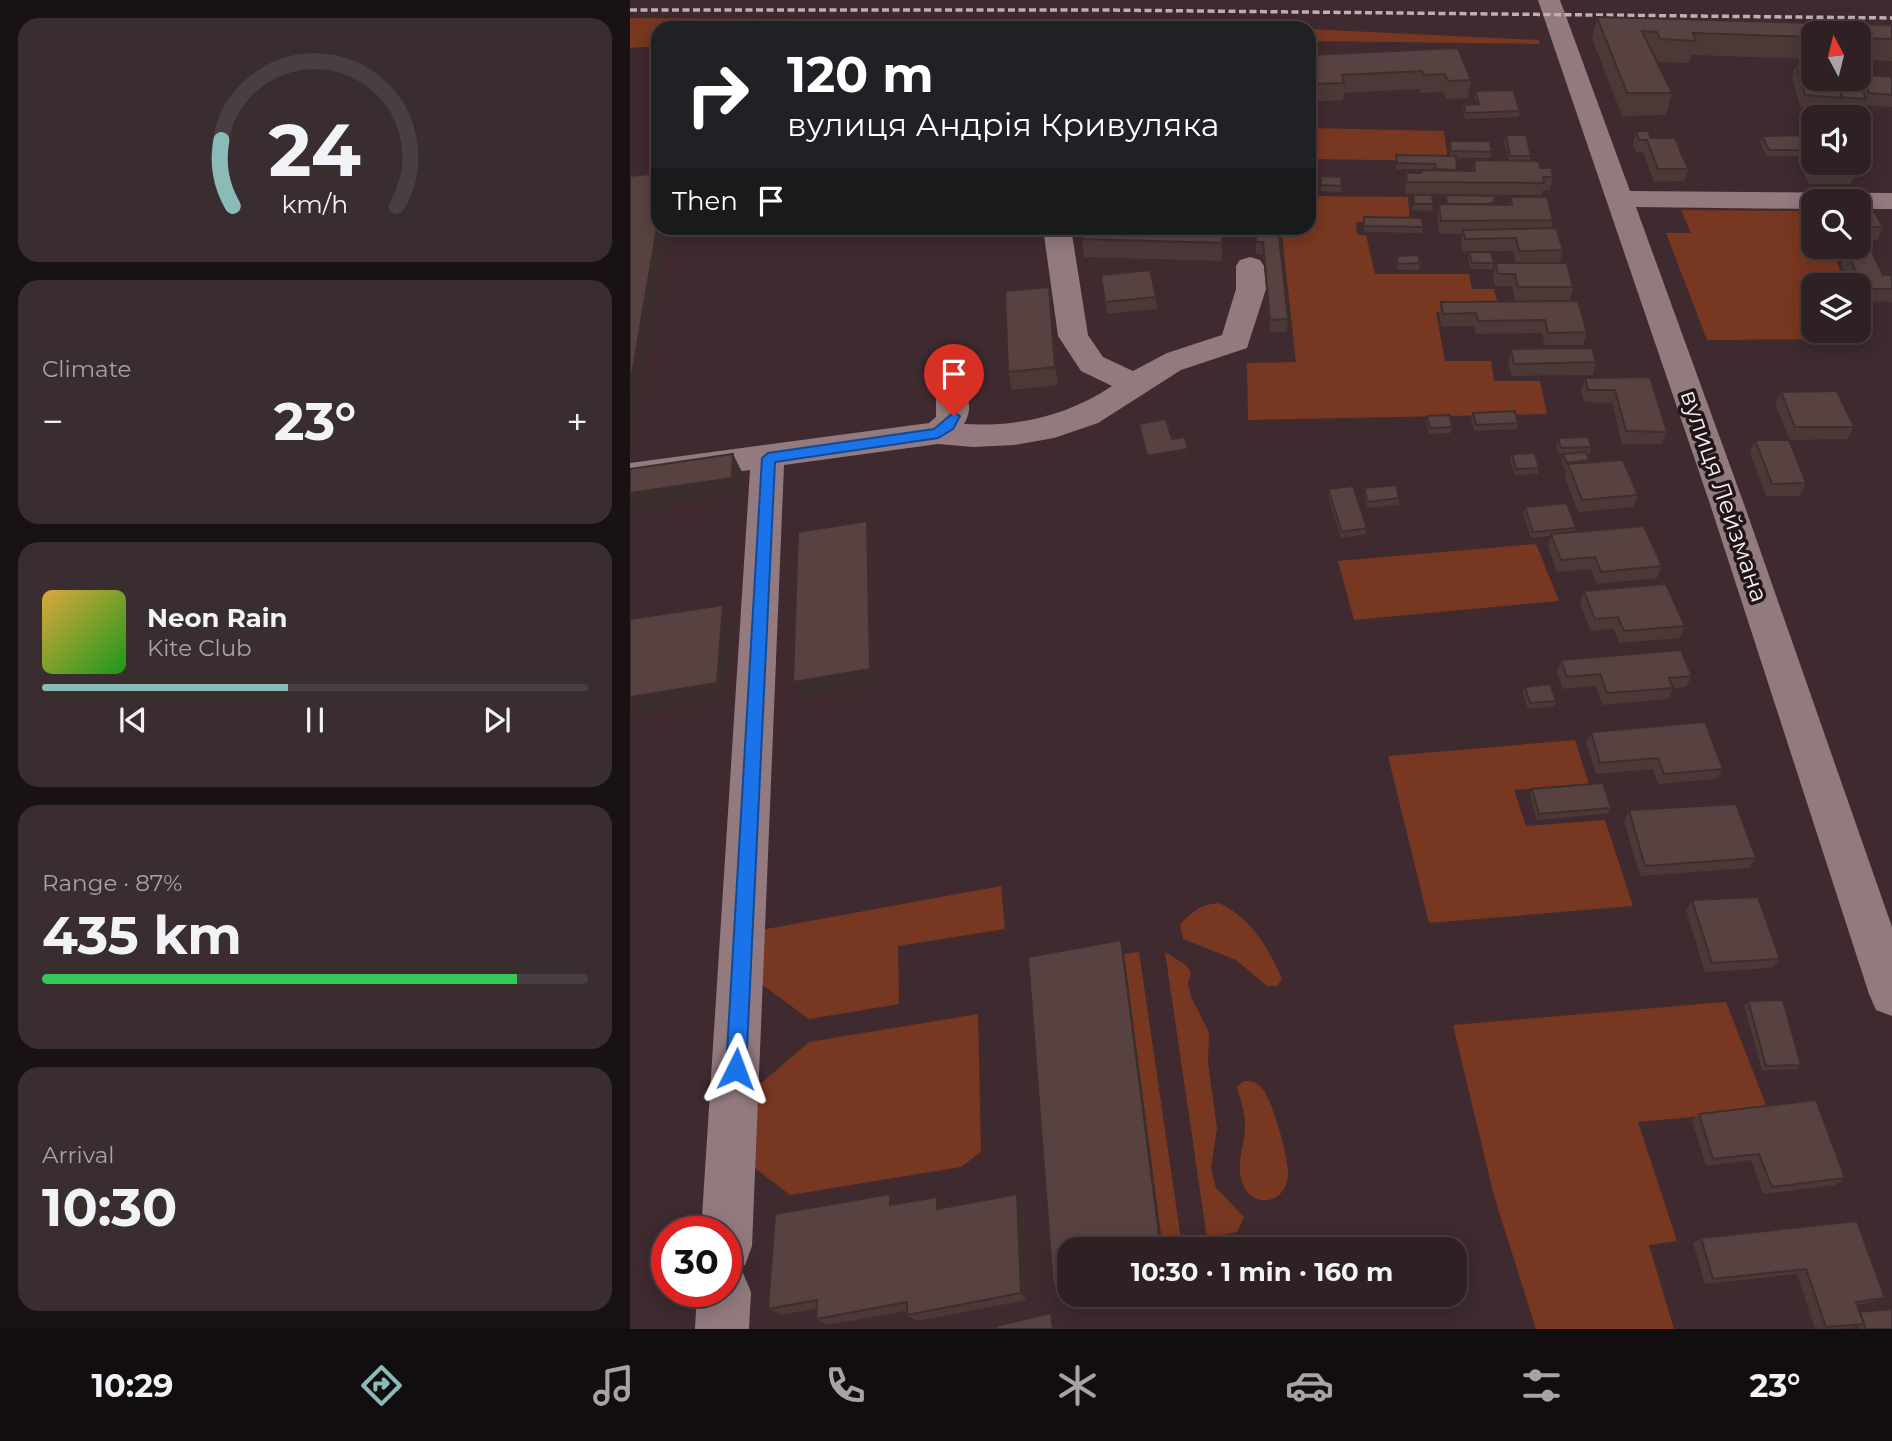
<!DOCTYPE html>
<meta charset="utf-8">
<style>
:root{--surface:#2e2023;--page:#3a2d30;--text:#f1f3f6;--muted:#a7a3a6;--line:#493e41;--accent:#8bbbb9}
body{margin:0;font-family:Montserrat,sans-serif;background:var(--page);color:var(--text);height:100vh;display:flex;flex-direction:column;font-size:26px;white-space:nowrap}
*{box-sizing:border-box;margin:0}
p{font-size:23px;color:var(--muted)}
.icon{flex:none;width:38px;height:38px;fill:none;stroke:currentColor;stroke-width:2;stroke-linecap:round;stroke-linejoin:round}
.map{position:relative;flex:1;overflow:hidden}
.sheet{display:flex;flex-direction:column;gap:18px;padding:18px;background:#191213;width:630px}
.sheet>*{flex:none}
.guide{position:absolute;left:21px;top:21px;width:665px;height:214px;border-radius:21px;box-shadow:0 4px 18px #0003,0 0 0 2px var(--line);background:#202124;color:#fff;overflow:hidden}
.needle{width:46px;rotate:353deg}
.controls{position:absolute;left:1171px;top:21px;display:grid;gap:14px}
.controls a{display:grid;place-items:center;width:70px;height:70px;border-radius:14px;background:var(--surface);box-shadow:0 4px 18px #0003,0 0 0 2px var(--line);font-size:35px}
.speed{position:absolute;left:21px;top:1216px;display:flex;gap:14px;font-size:35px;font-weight:700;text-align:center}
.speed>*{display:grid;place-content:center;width:91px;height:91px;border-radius:50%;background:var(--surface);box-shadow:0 4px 18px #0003,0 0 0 2px var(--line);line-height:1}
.speed .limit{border:10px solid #d22;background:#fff;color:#111}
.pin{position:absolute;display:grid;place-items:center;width:60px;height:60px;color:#fff;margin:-72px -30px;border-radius:50% 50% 50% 0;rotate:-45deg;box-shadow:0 0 7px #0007}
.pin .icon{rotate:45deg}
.me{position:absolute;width:77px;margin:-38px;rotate:3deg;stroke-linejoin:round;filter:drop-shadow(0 0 5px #0008)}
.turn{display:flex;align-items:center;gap:24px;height:147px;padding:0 21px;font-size:32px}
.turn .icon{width:91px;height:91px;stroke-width:2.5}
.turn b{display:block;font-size:49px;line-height:60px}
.then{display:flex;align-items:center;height:66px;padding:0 21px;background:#0003;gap:14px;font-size:26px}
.big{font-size:52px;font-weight:700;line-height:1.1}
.sheet .widget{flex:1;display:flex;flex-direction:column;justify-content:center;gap:10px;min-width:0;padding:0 24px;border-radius:21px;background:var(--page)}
.sheet .dial{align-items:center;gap:0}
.dial svg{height:182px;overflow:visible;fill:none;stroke:var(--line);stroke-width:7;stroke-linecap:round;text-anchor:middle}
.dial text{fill:var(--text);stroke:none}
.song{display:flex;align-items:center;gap:21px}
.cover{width:84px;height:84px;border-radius:10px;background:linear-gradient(135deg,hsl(40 70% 55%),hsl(120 70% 35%))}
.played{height:7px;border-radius:4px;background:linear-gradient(90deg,var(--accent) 45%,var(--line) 45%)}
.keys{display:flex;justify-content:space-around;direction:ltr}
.heat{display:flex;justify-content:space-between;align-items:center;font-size:38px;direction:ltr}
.charge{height:10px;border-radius:5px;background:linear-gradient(90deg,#34c759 87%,var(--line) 0)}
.trip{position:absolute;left:427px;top:1237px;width:410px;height:70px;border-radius:21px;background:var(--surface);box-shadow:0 4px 18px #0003,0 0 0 2px var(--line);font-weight:700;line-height:70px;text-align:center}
.tab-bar{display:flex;height:112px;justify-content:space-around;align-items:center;background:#120d0e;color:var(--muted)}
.tab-bar .icon{width:49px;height:49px}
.tab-bar .active{color:var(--accent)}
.tab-bar b{font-size:32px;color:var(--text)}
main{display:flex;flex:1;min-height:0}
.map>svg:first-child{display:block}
.green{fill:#783720}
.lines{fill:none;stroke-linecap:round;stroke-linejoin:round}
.minor{fill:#927a7f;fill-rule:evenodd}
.rail{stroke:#beafb3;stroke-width:3.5;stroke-dasharray:7 3.5;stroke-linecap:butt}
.wall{fill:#4b3938}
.shaded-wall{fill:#3d2e2e}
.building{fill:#574241;stroke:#3d2e2e;stroke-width:2}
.route{fill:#1a73e8;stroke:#114b97;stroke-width:2}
.labels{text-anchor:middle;stroke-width:7;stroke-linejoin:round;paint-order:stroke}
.street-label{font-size:24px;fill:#fceff2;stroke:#1f1618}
</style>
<main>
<section class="sheet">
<div class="widget dial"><svg viewBox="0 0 100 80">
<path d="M14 69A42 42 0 1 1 86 69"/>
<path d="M14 69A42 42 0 0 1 9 40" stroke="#8bbbb9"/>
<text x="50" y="56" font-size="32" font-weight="700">24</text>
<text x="50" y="72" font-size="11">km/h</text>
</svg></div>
<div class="widget"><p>Climate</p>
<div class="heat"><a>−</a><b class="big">23°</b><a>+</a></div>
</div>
<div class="widget">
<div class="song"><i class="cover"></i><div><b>Neon Rain</b><p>Kite Club</p></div></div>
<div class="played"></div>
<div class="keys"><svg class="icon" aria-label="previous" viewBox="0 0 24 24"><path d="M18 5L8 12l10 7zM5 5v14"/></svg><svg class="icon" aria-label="pause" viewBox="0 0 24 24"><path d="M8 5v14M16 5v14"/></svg><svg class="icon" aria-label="next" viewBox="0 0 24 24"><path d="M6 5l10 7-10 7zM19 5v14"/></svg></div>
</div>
<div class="widget"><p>Range · 87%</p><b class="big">435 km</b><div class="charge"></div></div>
<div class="widget"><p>Arrival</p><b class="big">10:30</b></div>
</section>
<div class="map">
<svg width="1262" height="1329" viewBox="0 0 1262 1329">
<rect width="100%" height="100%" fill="#3e2a2f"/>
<g class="green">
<path d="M0,18l494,3 172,7h-638v18l-28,2z"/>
<path d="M679,29l230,11 1,4 -231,-3z"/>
<path d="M679,128l135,3 4,30 -139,-2z"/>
<path d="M679,196l99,1 2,25h-54l1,13h9l9,39h94l3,15h22l6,23h-64l9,49h46l3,20h46l7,33 -299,6 -1,-57 49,-1 -14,-127 -47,-1 -12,-6h86z"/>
<path d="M1051,210l132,1v36h17l17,38h-34v46h45l1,-21 12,29 -164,1 -41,-107h25z"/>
<path d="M906,544l23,57 -205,19 -16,-59z"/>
<path d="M945,740l14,44 -75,6 12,36 79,-6 28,86 -204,17 -41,-167z"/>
<path d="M371,886l4,43 -107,17 1,58 -90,15 -52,-38 4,-51z"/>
<path d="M589,903c31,14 50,45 63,76l-5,7h-10l-31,-26 -53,-21 -3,-15c13,-13 21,-20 39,-21z"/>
<path d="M509,952l42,287 -19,6 -38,-291z"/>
<path d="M535,952l21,13 5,8 -3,10 3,14 18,35 -1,31 9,65 -6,40 5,20 28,29 -7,15 -30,6z"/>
<path d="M1096,1002l42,108 -130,12 39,119 -28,4 25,84h-138l-42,-133 -41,-171z"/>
<path d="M348,1014l3,138 -20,15 -171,28 -43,-33 5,-71 57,-49z"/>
<path d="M614,1081c6,0 11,0 15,4 13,10 30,74 29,91 -2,28 -37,34 -46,6 -7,-19 4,-39 3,-58 0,-13 -5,-25 -8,-37z"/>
</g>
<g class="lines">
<g class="minor">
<path d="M908,0h22l70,191 262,2v16h-34v-8h-45v8l-177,-2 108,297 148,423v89l-16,-6 -7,-16 -159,-490z"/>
<path d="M413,228h28l17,107 15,22 30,14 34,-18 55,-18 14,-46v-23l4,-6 10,-3 10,3 4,6 2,23 -19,59 -66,22 -83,53 -44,15 -40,7 -41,2 -35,-3 -154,21 -32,781 -7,19 -11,4 9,4 8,19 -2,37h-54l2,-37h29v-60h-25l49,-762 -120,17v-24l299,-40 7,-6v-20l5,-7 11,-4 11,4c8,11 8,22 1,34 54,3 103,-8 148,-38l-31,-15 -23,-35z"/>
</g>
<path class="rail" d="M0,10h473l789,8"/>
</g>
<g class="wall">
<path d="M967,17l295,8v36l-34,-1v-27h-45v26l-121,-4 -3,8 -32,-1 15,31 -6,22 -44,1 -30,-77z"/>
<path d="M828,48l13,32 -3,18 -22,1 -3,-7 -22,1 -1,-4 -76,4 -1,7 -33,2 -1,-6v-41z"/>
<path d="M1166,64l41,16 23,1 3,-6 29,2v30l-52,-3 -3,6 -37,-3 -8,-31z"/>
<path d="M845,91l45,20 -1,6 -54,2 -2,-8 1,-6 13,-1 -3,-7z"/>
<path d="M1006,131l15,7 37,31 -4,12 -30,1 -11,-30h-7l-3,-8z"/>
<path d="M876,135l25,21 -1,5 23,16 -3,13h-7l-1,5 -136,-1 -1,-9 1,-12h14l1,-3h13l-38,-1v-14h54l-1,-8 1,-6 42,11 -1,6h-35l1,13h15l2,-11h35l-5,-19z"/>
<path d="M1183,135v28l43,9 -5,12h-42l-11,-23 2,-5h-33l-7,-14 2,-6z"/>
<path d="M691,176l20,1v15l-20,-1z"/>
<path d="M783,195l20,9 -1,7 -19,-1z"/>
<path d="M816,195l49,9h14l2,-7 42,23 -2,8 12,22 -3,13 13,24 -3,13h-55l-3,-14h-17l-2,-10 3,-13h20l-3,-12 -50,1 -2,-10 1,-8h-23l-2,-18 2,-12h7z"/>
<path d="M1198,198l39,1 16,28 -5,13 -20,-1v-38h-31z"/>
<path d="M734,217l59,10 -1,6 -58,-1z"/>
<path d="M454,228h141l-3,33 -138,-4 -2,-18z"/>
<path d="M625,228h23l10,91 -1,13h-17l-7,-78h-7z"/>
<path d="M1217,251l36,24h9v27l-34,-1v-16h-8l-9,-21z"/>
<path d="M839,252l25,11 -1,6h-22l-3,-10z"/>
<path d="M767,256l23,7 -1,7h-22l-1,-8z"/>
<path d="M471,275l55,22 1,12 -50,5z"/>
<path d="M948,301l9,31 -4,13h-38l-3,-12 -66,1 -2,-8h-33l-2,-12 2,-12z"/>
<path d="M422,305l6,80 -46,5 -4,-18z"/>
<path d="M881,349l85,13 -3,13 -81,1 -4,-14z"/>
<path d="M1020,377l17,55 -5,12h-40l-10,-41 -28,-1 -3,-12 4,-12z"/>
<path d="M1151,392l73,35 -7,12 -57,1 -15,-36z"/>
<path d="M843,413l45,10 -1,6 -43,2 -3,-12z"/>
<path d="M797,416l25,11 -1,6 -22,1 -3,-12z"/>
<path d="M509,424l33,15 17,16 -41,7z"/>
<path d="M928,438l33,9 -2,7h-3l4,6 -1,3 49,32 -4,12 -56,5 -13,-35 2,-8 -2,1 -4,-9 2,-7h-4l-3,-10z"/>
<path d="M1125,440l51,43 -6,13h-34l-16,-43z"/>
<path d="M882,454l27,14 -1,6 -23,1 -5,-15z"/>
<path d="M734,488l35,10v7l-32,3 -3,-14z"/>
<path d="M698,489l39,39 -1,6 -25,4 -13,-42z"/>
<path d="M895,507l51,21 -1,4 87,34 -5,12 -60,6 -6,-15 -34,3 -9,-26 3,-10 -20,2 -8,-25z"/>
<path d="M954,591l101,35 -5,12 -61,5 -5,-14 -23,2 -11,-28z"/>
<path d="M931,660l131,16 -6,11 -13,1 -5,11 -66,6 -6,-19 -33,3 -6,-17z"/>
<path d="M895,687l31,14 -2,5 -26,3 -5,-16z"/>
<path d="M961,732l132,37 -7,10 -58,5 -5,-15 -57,5 -10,-31z"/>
<path d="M902,789l79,19 -2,5 -72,7 -7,-25z"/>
<path d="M999,810l127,48 -7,10 -109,8 -16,-55z"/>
<path d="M1062,900l88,59 -8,9 -67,4 -19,-62z"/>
<path d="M494,954l-55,296v39l-11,2 -5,-7z"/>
<path d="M1118,1001l53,64 -4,4 -35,1 -18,-64z"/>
<path d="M1069,1114l146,64 -10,7 -72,9 -12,-34 -45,6 -14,-45z"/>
<path d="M260,1194l9,10 38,-7 8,10 78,-4 4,97 -110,21 -10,-6v-4l-79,14 -12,-6v-10l-35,6 -13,-6z"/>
<path d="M1227,1221l28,77 -11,4 -17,3 3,7 32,17h-33l-1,-3 -5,2 -14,1h-24l-18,-55 -92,10 -12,-41 8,-5z"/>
</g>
<g class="shaded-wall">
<path d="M28,222v6h10l-35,220 -3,1v-63z"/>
<path d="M594,228h1l1,5 -4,28v-18z"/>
<path d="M419,287l3,18 6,80 -3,-18z"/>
<path d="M558,449l1,6 -41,7 -1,-6z"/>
<path d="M103,454l9,18 -2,23 -110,17v-19z"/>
<path d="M237,521l7,18 3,147 -75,12 -9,-16z"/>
<path d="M93,605l9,17 -5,78 -97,16v-19z"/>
<path d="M491,940l3,14 39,296h-2z"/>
<path d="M260,1194l9,9v11l-9,-9z"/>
<path d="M387,1194l6,9 4,97 -6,-7z"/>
<path d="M307,1197l8,9v11l-8,-8z"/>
<path d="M421,1313l2,2 1,14h-1z"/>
</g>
<g class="building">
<path d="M967,17l295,8v14l-34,-1v-5h-45v4l-120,-4 3,8 -36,-2 -3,-7 -15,-1 30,62h-45z"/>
<path d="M117,26l-1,2h-21z"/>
<path d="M828,48l13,32 -23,1 -3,-7 -22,1 -1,-4 -80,4 2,8 -33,1 -2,-8v-21z"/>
<path d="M1166,64l17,1v14h23l6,19 -37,-3z"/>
<path d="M1233,75l29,2v18l-23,-2z"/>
<path d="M1207,80l23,1 6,18 -28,-2 4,1z"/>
<path d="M883,90l7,21 -54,2 -2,-8 15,-1 -4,-13z"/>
<path d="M1006,131h12l3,7h24l13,31h-30l-11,-29h-8z"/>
<path d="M876,135h20l5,21h-21z"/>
<path d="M1183,135v14l-10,1h-34l-7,-14z"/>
<path d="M820,141h40l2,11 -41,-1z"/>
<path d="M1173,149h10v14h38l5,9 -42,-1z"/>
<path d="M766,155l60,1 1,14 -21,-1 -1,-5 -38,-1z"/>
<path d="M844,160l65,1 1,7h11l2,9h-10l1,6 -137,-1 -1,-9h15v-3l54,1z"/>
<path d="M28,173v49l-28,164v-210z"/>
<path d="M691,176l20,1 1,9 -21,-1z"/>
<path d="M783,195h19l1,9h-19z"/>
<path d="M816,195l49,1v6l-7,2h-41z"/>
<path d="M881,197h36l6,23 -112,1 -2,-17 73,1z"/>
<path d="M1198,198l39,1 16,28h-25v-26h-28z"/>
<path d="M734,217l58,1 1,9 -59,-1z"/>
<path d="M454,228h140l-2,15 -140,-4z"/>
<path d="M625,228h23l10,91 -18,1 -7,-78h-7z"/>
<path d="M926,228l7,22 -44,1 -3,-13 -51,1 -2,-9z"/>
<path d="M1217,251l25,1 11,23h9v14h-29z"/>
<path d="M839,252h22l3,11h-22z"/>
<path d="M788,255l2,8 -22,1 -1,-8z"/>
<path d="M866,263h71l6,24h-55l-3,-13h-17z"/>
<path d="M520,270l6,27 -51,5 -4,-27z"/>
<path d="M419,287l6,80 -47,5 -3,-81z"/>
<path d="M948,301l9,31 -39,1 -3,-13 -67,1 -2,-8 -33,1 -2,-12z"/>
<path d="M962,348l4,14 -82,2 -3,-15z"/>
<path d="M1020,377l17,55 -41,-1 -11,-41h-27l-3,-12z"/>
<path d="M1207,391l17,36h-59l-14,-35z"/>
<path d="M885,411l3,12 -42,2 -3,-12z"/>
<path d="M820,415l2,12 -22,1 -3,-12z"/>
<path d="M536,419l6,20 13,-2 3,12 -41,7 -8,-32z"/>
<path d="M958,437l3,10 -30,1 -3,-10z"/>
<path d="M1125,440h34l17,43 -34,1z"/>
<path d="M955,452l5,8 -23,3 -4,-9z"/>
<path d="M905,453l4,15 -23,1 -4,-15z"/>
<path d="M103,454l-1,24 -102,15v-24z"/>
<path d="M993,460l15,35 -56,5 -14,-36z"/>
<path d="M766,485l3,13 -31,4 -4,-14z"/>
<path d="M723,486l14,42 -25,4 -14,-43z"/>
<path d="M937,503l9,25 -43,4 -8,-25z"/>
<path d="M237,521l3,148 -77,13 5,-150z"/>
<path d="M1014,526l18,40 -61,6 -6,-15 -34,3 -10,-26z"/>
<path d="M1036,584l19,42 -61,5 -6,-14 -23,2 -11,-28z"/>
<path d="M93,605l-6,78 -87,14v-78z"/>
<path d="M1051,650l11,26 -23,2 4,10 -66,5 -7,-19 -33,3 -6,-17z"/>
<path d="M920,684l6,17 -26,2 -5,-16z"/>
<path d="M1075,722l18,47 -59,5 -6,-16 -58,5 -9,-31z"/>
<path d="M973,783l8,25 -72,6 -7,-25z"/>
<path d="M1106,804l20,54 -111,8 -16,-56z"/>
<path d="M1128,897l22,62 -68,4 -20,-63z"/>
<path d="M491,940l40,310h-92v30l-16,4 -25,-327z"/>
<path d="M1153,1000l18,65 -35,1 -18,-65z"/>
<path d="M1186,1100l29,78 -73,9 -13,-33 -46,5 -14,-45z"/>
<path d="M260,1194v11l47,-8v12l80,-15 4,99 -114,22v-13l-91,17 1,-19 -49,9 7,-95z"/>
<path d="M1227,1221l28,77 -29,4 8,22 -38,3 -20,-58 -93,10 -12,-41z"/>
<path d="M1262,1309v20h-26l-6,-17z"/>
<path d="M421,1313l2,16h-57v-3z"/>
</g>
<path class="route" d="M324,412l6,4 -7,13 -15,9 -163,24 -29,607 -3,7 -7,3 -8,-3 -2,-7 36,-611 6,-5 166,-24z"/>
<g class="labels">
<g class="street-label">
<text transform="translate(1094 496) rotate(71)" y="8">вулиця Лейзмана</text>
</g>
</g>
</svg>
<div class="controls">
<a><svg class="needle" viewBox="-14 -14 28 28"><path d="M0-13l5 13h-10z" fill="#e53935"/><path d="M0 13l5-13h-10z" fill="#a7a3a6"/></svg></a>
<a><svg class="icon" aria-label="sound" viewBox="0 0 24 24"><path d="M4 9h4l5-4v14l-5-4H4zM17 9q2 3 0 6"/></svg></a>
<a><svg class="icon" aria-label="search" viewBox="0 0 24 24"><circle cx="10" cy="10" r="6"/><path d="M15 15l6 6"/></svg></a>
<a><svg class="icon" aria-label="layers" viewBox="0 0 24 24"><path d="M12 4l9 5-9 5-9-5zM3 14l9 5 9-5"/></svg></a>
</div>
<div class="speed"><div class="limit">30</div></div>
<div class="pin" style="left:324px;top:416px;background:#d93025"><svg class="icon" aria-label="arrive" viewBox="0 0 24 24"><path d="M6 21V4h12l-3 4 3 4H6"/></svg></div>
<svg class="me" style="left:106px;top:1069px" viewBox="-20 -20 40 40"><path d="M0-17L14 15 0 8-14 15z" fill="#1a73e8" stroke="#fff" stroke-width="4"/></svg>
<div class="trip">10:30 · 1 min · 160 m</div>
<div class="guide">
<div class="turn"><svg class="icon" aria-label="right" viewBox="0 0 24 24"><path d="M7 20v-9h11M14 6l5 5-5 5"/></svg><div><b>120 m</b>вулиця Андрія Кривуляка</div></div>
<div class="then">Then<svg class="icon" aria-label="arrive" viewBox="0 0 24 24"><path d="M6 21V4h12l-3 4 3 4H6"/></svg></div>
</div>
</div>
</main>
<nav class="tab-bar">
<b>10:29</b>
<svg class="icon active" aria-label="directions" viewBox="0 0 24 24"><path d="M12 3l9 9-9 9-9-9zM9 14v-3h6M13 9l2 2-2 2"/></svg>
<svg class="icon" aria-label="music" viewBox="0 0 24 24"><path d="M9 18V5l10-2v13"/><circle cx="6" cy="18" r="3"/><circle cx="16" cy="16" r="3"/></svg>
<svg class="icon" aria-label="phone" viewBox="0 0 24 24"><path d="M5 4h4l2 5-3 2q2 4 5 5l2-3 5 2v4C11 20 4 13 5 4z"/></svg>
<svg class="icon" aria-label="climate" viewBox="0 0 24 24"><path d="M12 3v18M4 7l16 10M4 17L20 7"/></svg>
<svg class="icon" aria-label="car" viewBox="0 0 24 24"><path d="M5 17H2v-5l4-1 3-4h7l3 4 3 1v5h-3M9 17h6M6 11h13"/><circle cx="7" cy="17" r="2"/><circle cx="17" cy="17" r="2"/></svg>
<svg class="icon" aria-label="filters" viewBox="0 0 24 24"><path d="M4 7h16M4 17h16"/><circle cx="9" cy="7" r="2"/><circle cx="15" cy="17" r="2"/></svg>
<b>23°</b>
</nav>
